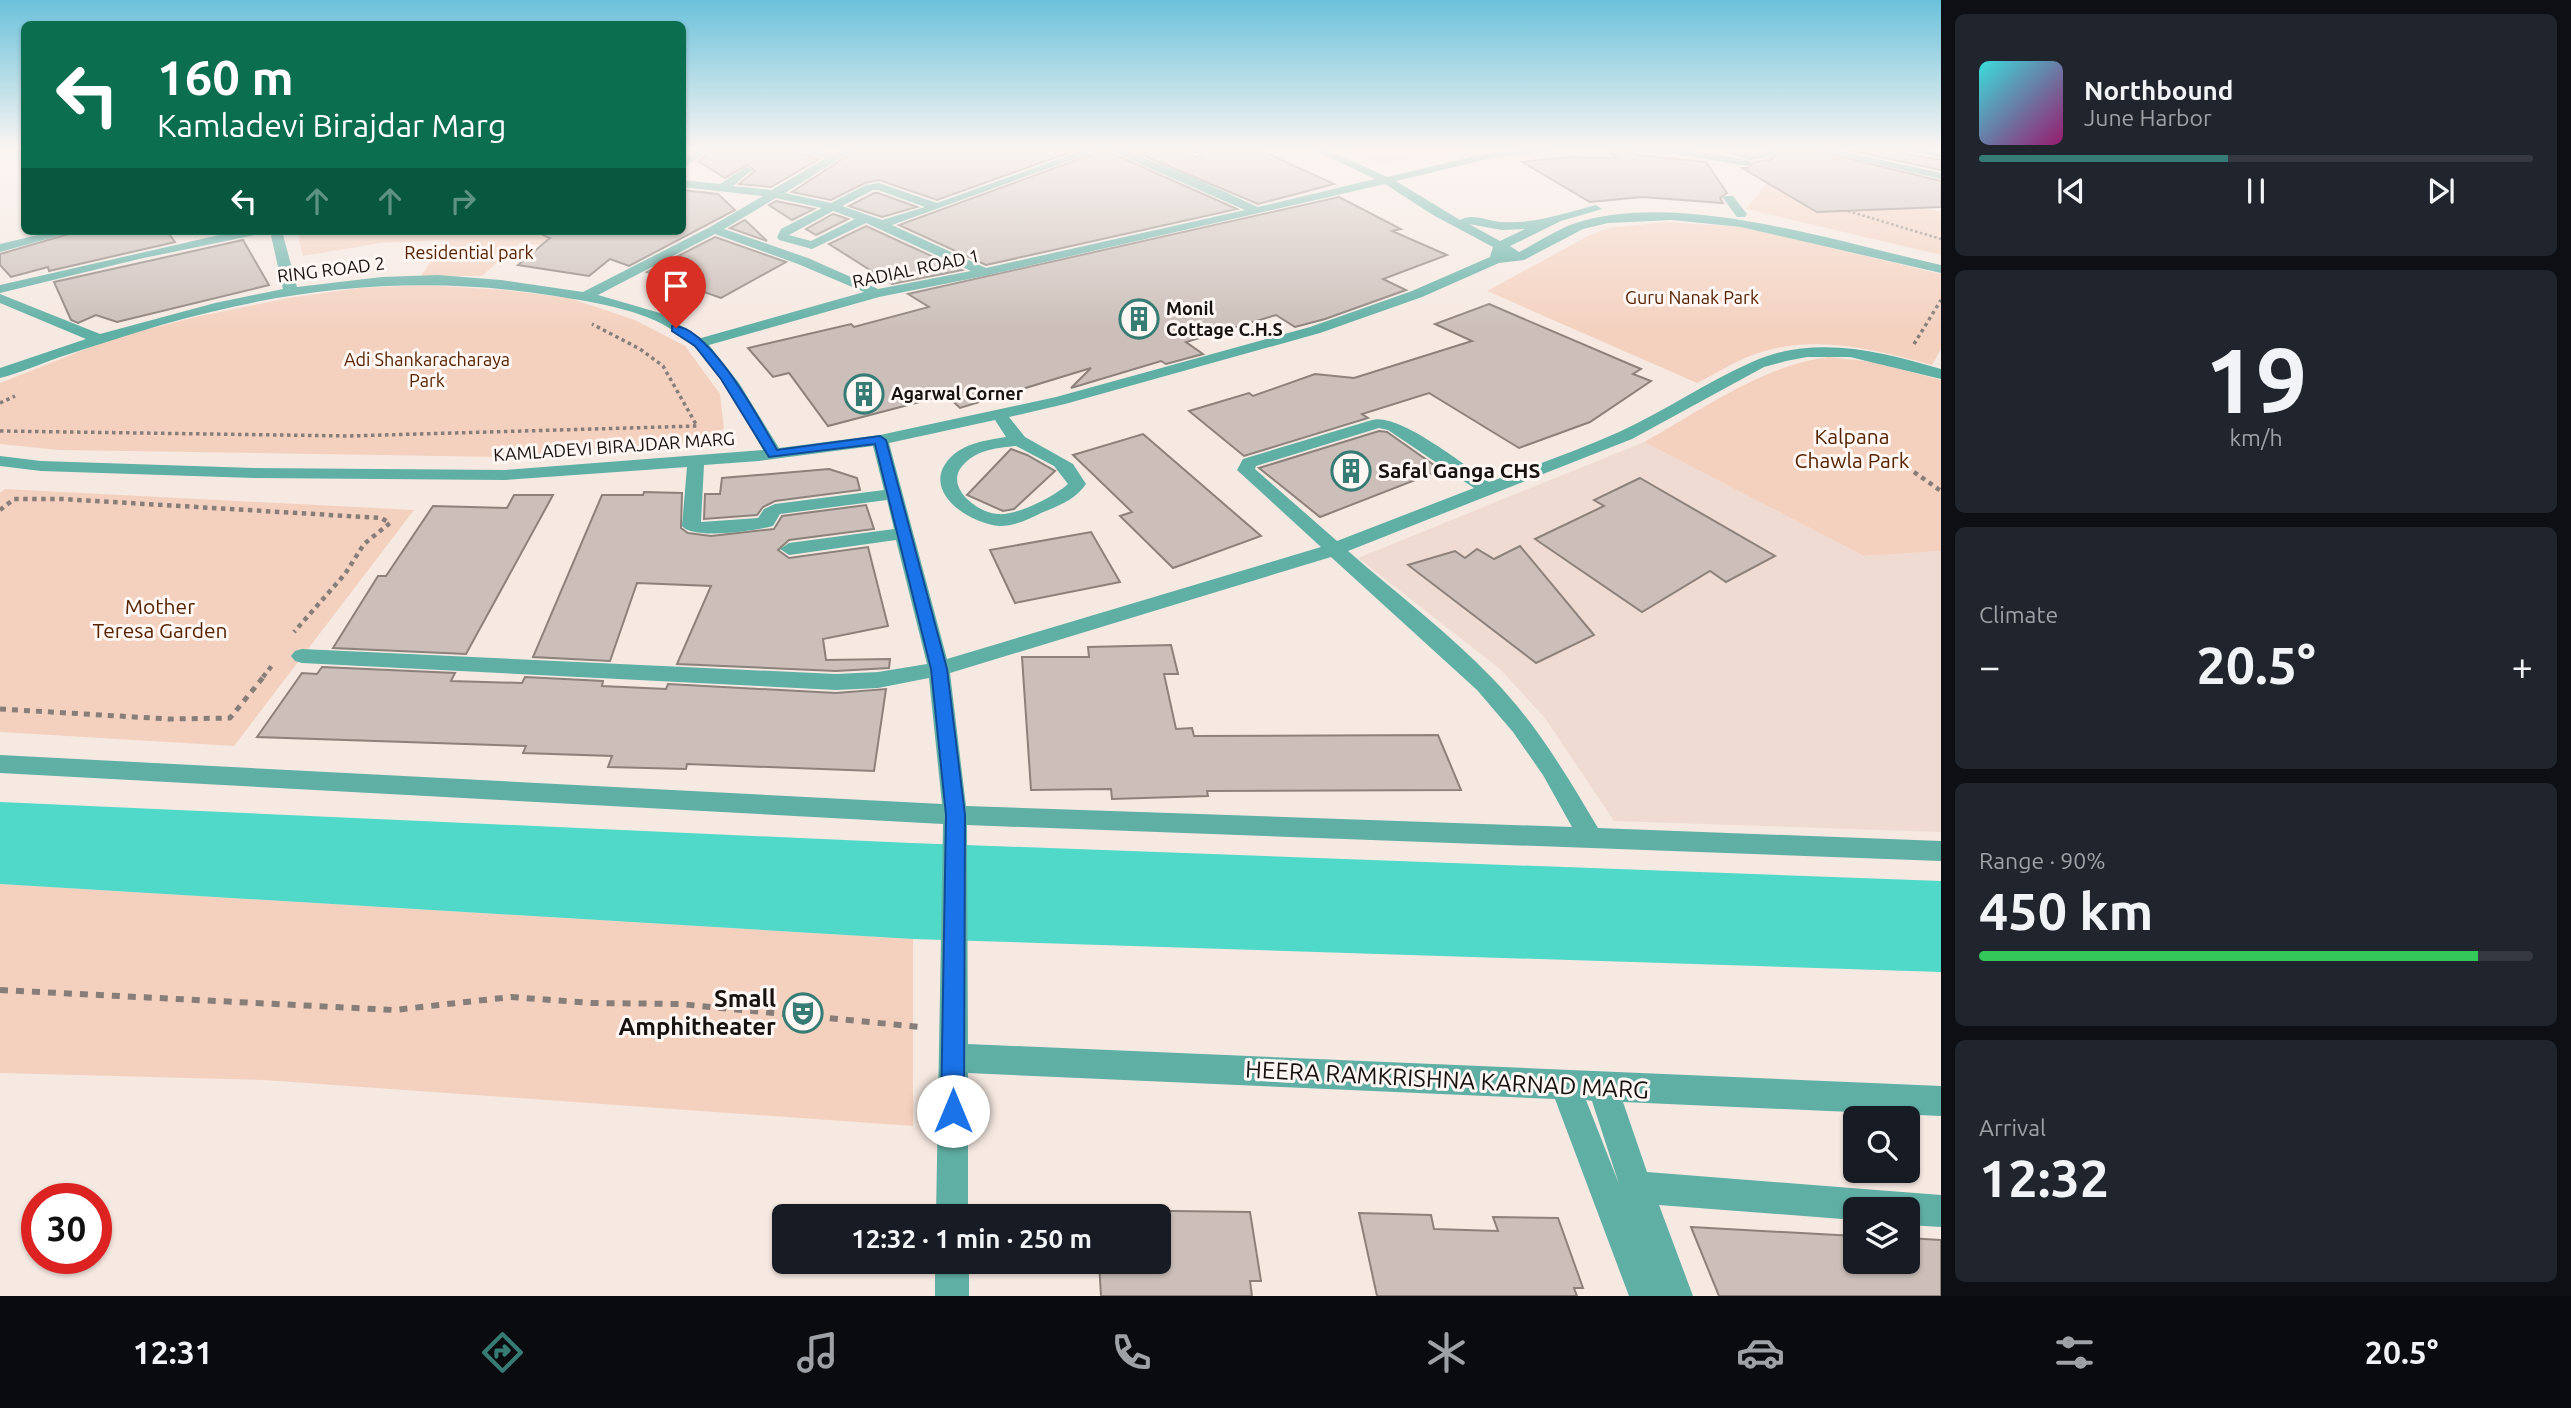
<!DOCTYPE html>
<meta charset="utf-8">
<style>
:root{--surface:#171b24;--page:#20242c;--text:#f1f3f6;--muted:#9ea1a6;--line:#363941;--accent:#367c74}
body{margin:0;font-family:Ubuntu,sans-serif;background:var(--page);color:var(--text);height:100vh;display:flex;flex-direction:column;font-size:26px;white-space:nowrap}
*{box-sizing:border-box;margin:0}
p{font-size:23px;color:var(--muted)}
.icon{flex:none;width:38px;height:38px;fill:none;stroke:currentColor;stroke-width:2;stroke-linecap:round;stroke-linejoin:round}
.map{position:relative;flex:1;overflow:hidden}
.sheet{display:flex;flex-direction:column;gap:14px;padding:14px;background:#0d0f14;width:630px}
.sheet>*{flex:none}
.banner{position:absolute;left:21px;top:21px;width:665px;height:214px;border-radius:10px;box-shadow:0 2px 5px #0004;background:#0b6e4f;color:#fff;overflow:hidden}
.fabs{position:absolute;left:1843px;top:1106px;display:grid;gap:14px}
.fabs a{display:grid;place-items:center;width:77px;height:77px;border-radius:10px;background:var(--surface);box-shadow:0 2px 5px #0004;font-size:35px}
.speed{position:absolute;left:21px;top:1183px;display:flex;gap:14px;font-size:35px;font-weight:700;text-align:center}
.speed>*{display:grid;place-content:center;width:91px;height:91px;border-radius:50%;background:var(--surface);box-shadow:0 2px 5px #0004;line-height:1}
.speed .limit{border:10px solid #d22;background:#fff;color:#111}
.pin{position:absolute;display:grid;place-items:center;width:60px;height:60px;color:#fff;margin:-72px -30px;border-radius:50% 50% 50% 0;rotate:-45deg;box-shadow:0 0 7px #0007}
.pin .icon{rotate:45deg}
.me{position:absolute;width:77px;margin:-38px;rotate:0deg;stroke-linejoin:round;filter:drop-shadow(0 0 5px #0008)}
.turn{display:flex;align-items:center;gap:24px;height:147px;padding:0 21px;font-size:32px}
.turn .icon{width:91px;height:91px;stroke-width:2.5}
.turn b{display:block;font-size:49px;line-height:60px}
.lanes{display:flex;align-items:center;height:66px;padding:0 21px;background:#0003;justify-content:center;gap:35px;direction:ltr}
.lanes .off{opacity:.35}
.big{font-size:52px;font-weight:700;line-height:1.1}
.sheet .card{flex:1;display:flex;flex-direction:column;justify-content:center;gap:10px;min-width:0;padding:0 24px;border-radius:10px;background:var(--page)}
.sheet .dial{align-items:center;gap:0}
.dial b{font-size:91px;line-height:1}
.song{display:flex;align-items:center;gap:21px}
.cover{width:84px;height:84px;border-radius:10px;background:linear-gradient(135deg,hsl(180 70% 55%),hsl(320 70% 35%))}
.played{height:7px;border-radius:4px;background:linear-gradient(90deg,var(--accent) 45%,var(--line) 45%)}
.keys{display:flex;justify-content:space-around;direction:ltr}
.heat{display:flex;justify-content:space-between;align-items:center;font-size:38px;direction:ltr}
.charge{height:10px;border-radius:5px;background:linear-gradient(90deg,#34c759 90%,var(--line) 0)}
.trip{position:absolute;left:772px;top:1204px;width:399px;height:70px;border-radius:10px;background:var(--surface);box-shadow:0 2px 5px #0004;font-weight:700;line-height:70px;text-align:center}
.tab-bar{display:flex;height:112px;justify-content:space-around;align-items:center;background:#090b0e;color:var(--muted)}
.tab-bar .icon{width:49px;height:49px}
.tab-bar .on{color:var(--accent)}
.tab-bar b{font-size:32px;color:var(--text)}
main{display:flex;flex:1;min-height:0}
.map>svg:first-child{display:block}
.built{fill:#efdbd1}
.green{fill:#f4d1bf}
.water{fill:#50d8c8}
.building{fill:#ccbfb9;stroke:#8d817b;stroke-width:2}
.lines{fill:none;stroke-linecap:round;stroke-linejoin:round}
.path-far4{stroke:#877e7a;stroke-width:2.5;stroke-dasharray:2.5 2.5;stroke-linecap:butt}
.path-far3{stroke:#877e7a;stroke-width:3.5;stroke-dasharray:3.5 3.5;stroke-linecap:butt}
.path-far2{stroke:#877e7a;stroke-width:4.5;stroke-dasharray:4.5 4.5;stroke-linecap:butt}
.path-far1{stroke:#877e7a;stroke-width:5;stroke-dasharray:6 6;stroke-linecap:butt}
.path{stroke:#877e7a;stroke-width:6;stroke-dasharray:8 8;stroke-linecap:butt}
.minor{fill:#60afa5;fill-rule:evenodd}
.route{fill:#1a73e8;stroke:#114b97;stroke-width:2}
.labels{text-anchor:middle;stroke-width:6;stroke-linejoin:round;paint-order:stroke}
.far-park-label{font-size:18px;fill:#562200;stroke:#fff7f3}
.far-street-label{font-size:18px;fill:#161210;stroke:#fff7f3}
.far-poi-label{font-size:18px;font-weight:bold;fill:#161210;stroke:#fff7f3;text-anchor:start}
.park-label{font-size:21px;fill:#562200;stroke:#fff7f3}
.poi-label{font-size:21px;font-weight:bold;fill:#161210;stroke:#fff7f3;text-anchor:start}
.near-poi-label{font-size:24px;font-weight:bold;fill:#161210;stroke:#fff7f3;text-anchor:end}
.near-street-label{font-size:24px;fill:#161210;stroke:#fff7f3}
</style>
<main>
<div class="map">
<svg width="1941" height="1296" viewBox="0 0 1941 1296">
<rect width="100%" height="100%" fill="#f6e9e2"/>
<path class="built" d="M1644,442l220,114 77,-5v281l-327,-11 -69,-103 -45,-49 -142,-111z"/>
<g class="green">
<path d="M1342,149h126l2,2 -90,12z"/>
<path d="M1774,175l167,37v43l-195,-46z"/>
<path d="M1666,222l77,5 198,47v75l-9,16c-63,-17 -124,-33 -187,-7 -16,7 -32,17 -48,25l-210,-92 103,-56 19,-7z"/>
<path d="M321,231h279l-29,16 -51,-4 -38,33h-61l24,-36 -64,3 -78,13 -5,-20z"/>
<path d="M425,285l79,5 65,8 66,22 50,26 35,48 4,35 -37,13 -186,15 -442,-7 -59,-6v-61l116,-46 80,-20 92,-19 72,-10z"/>
<path d="M1829,357l45,5 67,18v171l-77,5 -220,-114c58,-32 118,-77 185,-85z"/>
<path d="M5,489l409,21 -180,236 -234,-14v-239z"/>
<path d="M0,884l913,55v187l-649,-46 -264,-7z"/>
</g>
<path class="water" d="M0,802l911,41 1030,38v91l-1028,-33 -913,-55z"/>
<g class="building">
<path d="M712,149h72l35,10 -48,28 -32,-3 16,-13 -8,-6 -22,13 -27,-17z"/>
<path d="M858,149h221l-142,51 -58,-20 -14,3 -34,17 -39,-8z"/>
<path d="M1128,149h62l1,6 5,2 13,-8h49l76,35 -76,20z"/>
<path d="M1606,149h24l7,6 69,7 21,31 -7,5 3,5 -81,-6 -52,5 -68,-40 46,-5 49,1z"/>
<path d="M1780,149h29l132,32v26l-124,5 -75,-44h6l7,-6 16,-2z"/>
<path d="M1844,149h61l2,5 34,6v10z"/>
<path d="M1104,150l133,59 -251,56 -87,-40z"/>
<path d="M682,190l36,4 17,16 -106,56 -19,-7 -21,17 -71,-11 32,-27 -7,-3v-4h139z"/>
<path d="M874,193h4l39,14 -35,10 -33,-11z"/>
<path d="M1339,197l62,32 -9,2 55,24 -64,24 23,11 -81,29 -30,8 -19,-12 -90,27 17,12 -37,10 -5,-3 -90,27 20,-20 -131,40 -14,-13 -118,31 -39,-53 -16,4 -25,-29 103,-24 3,3 75,-20 -21,-13z"/>
<path d="M776,201l38,8 -22,11 -23,-15z"/>
<path d="M833,214l15,5 -32,16 -10,-6z"/>
<path d="M745,220l22,21 -37,-13z"/>
<path d="M866,226l96,44 -70,14 -63,-40z"/>
<path d="M79,231h88l8,11 -126,29 -1,-4 -37,10 -11,-12v-11z"/>
<path d="M715,237l71,25 -65,36 -74,-26z"/>
<path d="M243,240l26,45 -152,37 -21,-7 -18,8 -7,-3 -17,-38z"/>
<path d="M1489,304l152,65 -8,5 18,7 -61,41 -71,26 -90,-55 -67,21 6,4 -124,38 -55,-45 60,-18 4,3 62,-22 39,4 118,-37 -37,-17z"/>
<path d="M1379,431l8,1 54,38 -121,47 -61,-49z"/>
<path d="M1143,434l118,102 -88,32 -53,-52 12,-4 -59,-57z"/>
<path d="M1011,449l16,6 28,16 -41,38 -11,2 -36,-16z"/>
<path d="M829,469l28,9 3,12 -85,11 -12,6 -6,8 -53,4 1,-25h15l2,-16z"/>
<path d="M1640,478l135,78 -49,26 -16,-11 -68,41 -107,-73 69,-33 -10,-6z"/>
<path d="M644,492l38,1 -1,35 7,5 23,3 63,-7 8,-13 84,-11 8,24 -85,11 -11,10 11,8 79,-11 20,79 -65,13 3,21 64,-1 -1,9 -53,3 -159,-7 34,-78 -74,-3 -27,78 -77,-4 69,-162h41z"/>
<path d="M514,495h39l-87,159 -133,-6 45,-72h8l47,-70 74,2z"/>
<path d="M1091,532l29,50 -105,21 -25,-53z"/>
<path d="M1520,546l74,89 -58,28 -128,-98 47,-14 10,7 12,-9 17,10z"/>
<path d="M1171,645l7,29h-14l12,55 16,-1 2,8 244,-1 23,55 -254,1 1,5 -96,3 -1,-10 -80,1 -9,-133h67l-1,-10z"/>
<path d="M322,667l133,6 -4,8 71,2 3,-6 78,4 -1,5 64,3 2,-5 168,9 50,-4 -12,82 -187,-7 -1,5 -78,-2 4,-11 -89,-3 3,-7 -269,-9 45,-64 15,1z"/>
<path d="M1096,1210l154,2 11,69h-11l2,15h-151l-2,-34h59v-46h-62z"/>
<path d="M1359,1213l72,2 3,14 64,2 -5,-14 65,1 25,70h-9l3,8h-200z"/>
<path d="M1691,1227l164,9v26h53v-24l33,2v56h-222z"/>
</g>
<g class="lines">
<path class="path-far4" d="M1848,211l93,28"/>
<g class="path-far3">
<path d="M1914,344l27,-44"/>
<path d="M0,403l15,-7"/>
<path d="M0,431l349,5 348,-10 -34,-60 -23,-17 -48,-25"/>
</g>
<g class="path-far2">
<path d="M1914,472l27,19"/>
<path d="M0,510l14,-11h48l319,19 9,5 -26,21 -19,30 -51,58"/>
<path d="M263,677l11,-14"/>
</g>
<path class="path-far1" d="M0,709l169,10 61,-1 35,-43"/>
<path class="path" d="M0,990l394,20 117,-13 81,6 88,1 241,23"/>
<g class="minor">
<path d="M13,149h11v9z"/>
<path d="M697,149h12l-27,20v-9z"/>
<path d="M787,149h23l25,4 7,-4h13l-70,44 46,10 35,-18 13,-2 58,20 150,-54h15l-210,76 94,43 259,-58 -139,-61h15l69,27 68,31 117,-28 -63,-30h14l61,28 105,-25 64,-3 -5,3 -59,6 -96,23 64,39c11,-8 30,2 43,2 33,2 61,-9 93,-17l6,4 -41,12 -51,25 9,6c18,-9 38,-23 57,-29 102,-33 262,19 365,42v8l-200,-46 -69,-7 -64,3 -25,6 -59,31 -25,3 -77,34 -102,36 -255,71 -56,13 16,20 48,27 13,20c-11,16 -28,22 -45,29 -12,6 -26,13 -41,13 -31,-2 -82,-36 -49,-69 14,-14 36,-17 55,-20l-11,-17 -106,23 58,216 374,-112 -84,-77 6,-11 129,-39c28,-7 93,46 117,62 44,-16 88,-31 130,-50 46,-21 87,-50 133,-70 62,-28 128,-11 189,7v10l-91,-22h-43l-21,4 -22,6 -132,72 -284,112c48,42 101,82 145,128 43,44 74,97 105,149l343,13v20l-974,-36 1,219 973,42v30l-318,-14 24,70 294,23v32l-33,-2v-16h-53v11l-196,-15 34,91h-64l-74,-197 -587,-26v143h-32l7,-392 -943,-51v-18l942,49 -13,-126 -51,10 -42,2 -534,-27 -7,-2 -4,-5 4,-5 7,-2 534,25 42,-2 49,-8 -31,-124 -107,15 -9,-6 9,-6 105,-14 -7,-29 -107,14 -7,12c-18,5 -80,14 -91,0l5,-59 -182,13 -251,-2 -213,-7 -41,-5v-10l41,5 213,7 251,2 258,-20c-22,-39 -43,-83 -79,-112 -35,-28 -86,-35 -129,-42 -135,-22 -263,-9 -394,29 -34,10 -67,21 -101,32 -20,7 -40,16 -60,21v-10l86,-29 -86,-36v-9l100,40 115,-31 68,-14 -13,-58h12l15,56 85,-10 56,-2 63,5 82,12 127,-65 53,-31 -81,-9v-7l38,4 26,-17 6,3 -19,16 39,4 54,-32zM1385,184l48,31 60,32 -3,10 -78,34 -102,36 -254,70 -176,38 -101,13 -40,-65 -30,-38 170,-48 105,-21zM873,190h5l47,17 -43,13 -40,-14zM776,198l46,10 -41,21 -4,8 2,3 33,9 54,-26 105,48 -93,18 -70,-31 -84,-29zM833,211l22,8 -44,22 -22,-6zM1469,224l33,6 23,-1 -25,12zM715,234l83,30 66,28 -163,46 -41,-25 -62,-18zM1379,428l9,2 86,58 -137,53 -82,-72 1,-3zM873,446l11,44 -109,14 -11,5 -6,9 -57,4 3,-57 55,-4zM1016,446l38,20 14,18c-13,12 -51,32 -70,30 -21,-1 -57,-29 -33,-51 14,-14 33,-15 51,-17zM1331,557l146,133 36,42 30,43 29,52 -606,-21 -16,-133zM1586,1100l6,1 27,83z"/>
<path d="M1193,149h14l-10,5 -4,-1z"/>
<path d="M1632,149h52l63,11 6,3 -6,3 -65,-11 -45,-3z"/>
<path d="M1766,149h11l-6,8 -21,3 -23,-7 5,-3 18,4 14,-2z"/>
<path d="M1812,149h20l109,24v6z"/>
<path d="M1907,149l34,3v6l-33,-7z"/>
<path d="M1725,196h8l14,18 -2,3h-8l-14,-19z"/>
<path d="M55,231h21l-76,21v-8z"/>
<path d="M237,231h24l-6,4 -116,24 -139,34v-8z"/>
<rect x="935" y="1262" width="34" height="34"/>
</g>
</g>
<linearGradient id="sky" x2="0" y2="1"><stop stop-color="#6bc2db"/><stop offset="0.45" stop-color="#fbf5f2"/><stop offset="1" stop-color="#fbf5f2" stop-opacity="0"/></linearGradient>
<rect width="1941" height="330" fill="url(#sky)"/>
<path class="route" d="M672,326c35,-4 89,96 105,124l103,-14 6,4 61,229 18,146 -1,296 -3,8 -8,3 -8,-3 -4,-8 5,-296 -15,-146 -56,-225 -106,13 -48,-78 -26,-33 -23,-15z"/>
<defs>
<g id="building-ring" transform="scale(2.0125)"><circle r="9.5" fill="#fff7f3" stroke="#367c74" stroke-width="1.5"/><path d="M-4-6H4V6H1V3H-1V6H-4ZM-2.5-4.3h1.7v1.8h-1.7ZM.8-4.3h1.7v1.8H.8ZM-2.5-1h1.7V.8h-1.7ZM.8-1h1.7V.8H.8Z" fill="#367c74"/></g>
<g id="theatre-ring" transform="scale(2.0125)"><circle r="9.5" fill="#fff7f3" stroke="#367c74" stroke-width="1.5"/><path d="M-5-5.5Q0-4 5-5.5V0Q5 5 0 6Q-5 5-5 0ZM-3.3-2.5H-1v1.5H-3.3ZM1-2.5H3.3v1.5H1ZM-2.8 1Q0 5.5 2.8 1Z" fill="#367c74"/></g>
</defs>
<g fill-rule="evenodd">
<use href="#building-ring" x="1139" y="319"/>
<use href="#building-ring" x="864" y="394"/>
<use href="#building-ring" x="1351" y="471"/>
<use href="#theatre-ring" x="803" y="1013"/>
</g>
<g class="labels">
<g class="far-park-label">
<text x="469" y="259">Residential park</text>
<text x="1692" y="304">Guru Nanak Park</text>
<text x="427" y="366">Adi Shankaracharaya<tspan x="427" dy="21">Park</tspan></text>
</g>
<g class="far-street-label">
<text transform="translate(916 269) rotate(-12)" y="6">RADIAL ROAD 1</text>
<text transform="translate(331 270) rotate(-7)" y="6">RING ROAD 2</text>
<text transform="translate(614 447) rotate(-4)" y="6">KAMLADEVI BIRAJDAR MARG</text>
</g>
<g class="far-poi-label">
<text x="1166" y="315">Monil<tspan x="1166" dy="21">Cottage C.H.S</tspan></text>
<text x="891" y="400">Agarwal Corner</text>
</g>
<g class="park-label">
<text x="1852" y="444">Kalpana<tspan x="1852" dy="24">Chawla Park</tspan></text>
<text x="160" y="614">Mother<tspan x="160" dy="24">Teresa Garden</tspan></text>
</g>
<g class="poi-label">
<text x="1378" y="478">Safal Ganga CHS</text>
</g>
<g class="near-poi-label">
<text x="776" y="1007">Small<tspan x="776" dy="28">Amphitheater</tspan></text>
</g>
<g class="near-street-label">
<text transform="translate(1447 1080) rotate(3)" y="8">HEERA RAMKRISHNA KARNAD MARG</text>
</g>
</g>
</svg>
<div class="fabs">
<a><svg class="icon" aria-label="search" viewBox="0 0 24 24"><circle cx="10" cy="10" r="6"/><path d="M15 15l6 6"/></svg></a>
<a><svg class="icon" aria-label="layers" viewBox="0 0 24 24"><path d="M12 4l9 5-9 5-9-5zM3 14l9 5 9-5"/></svg></a>
</div>
<div class="speed"><div class="limit">30</div></div>
<div class="pin" style="left:676px;top:328px;background:#d93025"><svg class="icon" aria-label="arrive" viewBox="0 0 24 24"><path d="M6 21V4h12l-3 4 3 4H6"/></svg></div>
<svg class="me" style="left:953px;top:1111px" viewBox="-20 -20 40 40"><circle r="19" fill="#fff"/><path d="M0-13L10 11 0 6-10 11z" fill="#1a73e8"/></svg>
<div class="trip">12:32 · 1 min · 250 m</div>
<div class="banner">
<div class="turn"><svg class="icon" aria-label="left" viewBox="0 0 24 24"><path d="M17 20v-9H6M10 6l-5 5 5 5"/></svg><div><b>160 m</b>Kamladevi Birajdar Marg</div></div>
<div class="lanes"><svg class="icon" aria-label="left" viewBox="0 0 24 24"><path d="M17 20v-9H6M10 6l-5 5 5 5"/></svg><svg class="icon off" aria-label="ahead" viewBox="0 0 24 24"><path d="M12 20V5M6 11l6-6 6 6"/></svg><svg class="icon off" aria-label="ahead" viewBox="0 0 24 24"><path d="M12 20V5M6 11l6-6 6 6"/></svg><svg class="icon off" aria-label="right" viewBox="0 0 24 24"><path d="M7 20v-9h11M14 6l5 5-5 5"/></svg></div>
</div>
</div>
<section class="sheet">
<div class="card">
<div class="song"><i class="cover"></i><div><b>Northbound</b><p>June Harbor</p></div></div>
<div class="played"></div>
<div class="keys"><svg class="icon" aria-label="previous" viewBox="0 0 24 24"><path d="M18 5L8 12l10 7zM5 5v14"/></svg><svg class="icon" aria-label="pause" viewBox="0 0 24 24"><path d="M8 5v14M16 5v14"/></svg><svg class="icon" aria-label="next" viewBox="0 0 24 24"><path d="M6 5l10 7-10 7zM19 5v14"/></svg></div>
</div>
<div class="card dial"><b>19</b><p>km/h</p></div>
<div class="card"><p>Climate</p>
<div class="heat"><a>−</a><b class="big">20.5°</b><a>+</a></div>
</div>
<div class="card"><p>Range · 90%</p><b class="big">450 km</b><div class="charge"></div></div>
<div class="card"><p>Arrival</p><b class="big">12:32</b></div>
</section>
</main>
<nav class="tab-bar">
<b>12:31</b>
<svg class="icon on" aria-label="directions" viewBox="0 0 24 24"><path d="M12 3l9 9-9 9-9-9zM9 14v-3h6M13 9l2 2-2 2"/></svg>
<svg class="icon" aria-label="music" viewBox="0 0 24 24"><path d="M9 18V5l10-2v13"/><circle cx="6" cy="18" r="3"/><circle cx="16" cy="16" r="3"/></svg>
<svg class="icon" aria-label="phone" viewBox="0 0 24 24"><path d="M5 4h4l2 5-3 2q2 4 5 5l2-3 5 2v4C11 20 4 13 5 4z"/></svg>
<svg class="icon" aria-label="climate" viewBox="0 0 24 24"><path d="M12 3v18M4 7l16 10M4 17L20 7"/></svg>
<svg class="icon" aria-label="car" viewBox="0 0 24 24"><path d="M5 17H2v-5l4-1 3-4h7l3 4 3 1v5h-3M9 17h6M6 11h13"/><circle cx="7" cy="17" r="2"/><circle cx="17" cy="17" r="2"/></svg>
<svg class="icon" aria-label="filters" viewBox="0 0 24 24"><path d="M4 7h16M4 17h16"/><circle cx="9" cy="7" r="2"/><circle cx="15" cy="17" r="2"/></svg>
<b>20.5°</b>
</nav>
